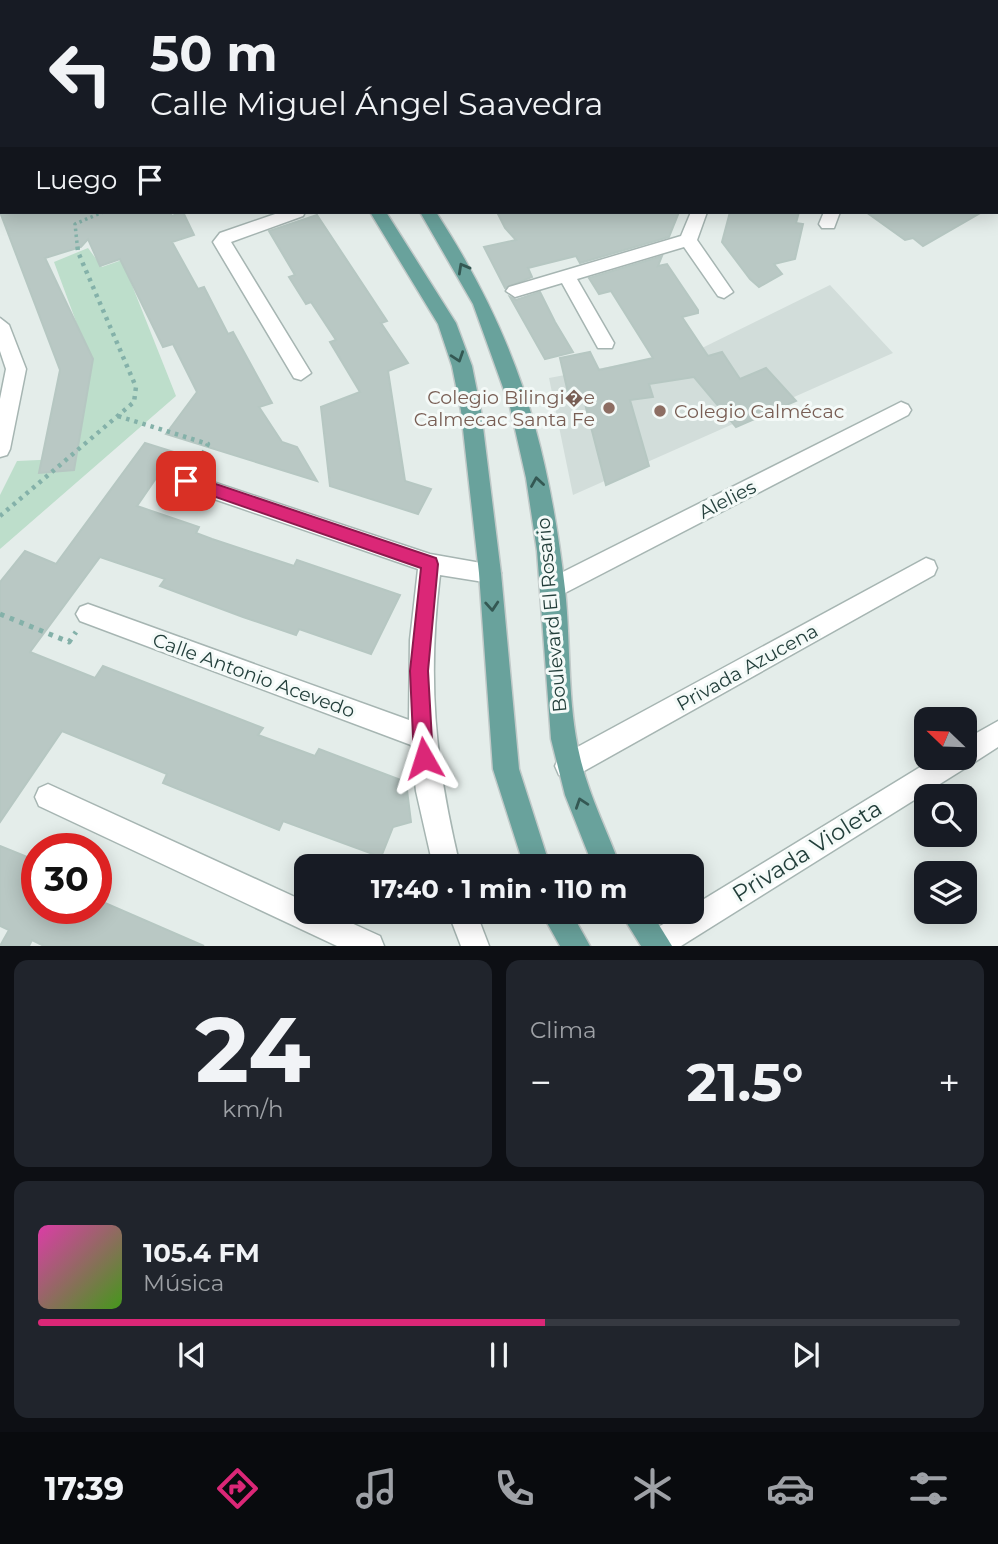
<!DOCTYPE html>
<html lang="es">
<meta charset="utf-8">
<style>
:root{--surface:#171b24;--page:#20242c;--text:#f1f3f6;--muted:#9ea1a6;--line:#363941;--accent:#db2777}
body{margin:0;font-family:Montserrat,sans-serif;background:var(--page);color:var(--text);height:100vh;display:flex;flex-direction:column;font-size:26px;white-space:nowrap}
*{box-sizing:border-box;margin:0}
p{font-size:23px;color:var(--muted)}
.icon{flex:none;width:38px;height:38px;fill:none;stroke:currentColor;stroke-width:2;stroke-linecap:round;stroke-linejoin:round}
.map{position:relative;height:946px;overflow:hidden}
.side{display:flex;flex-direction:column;gap:14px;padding:14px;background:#0d0f14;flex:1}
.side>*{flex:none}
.hud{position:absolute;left:0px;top:0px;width:999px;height:214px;box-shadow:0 4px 18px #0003;background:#171b24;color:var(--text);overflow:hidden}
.needle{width:46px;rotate:293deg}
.controls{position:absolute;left:914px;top:707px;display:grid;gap:14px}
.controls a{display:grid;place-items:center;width:63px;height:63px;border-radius:14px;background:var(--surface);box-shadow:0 4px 18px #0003;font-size:35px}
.speed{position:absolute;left:21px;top:833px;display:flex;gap:14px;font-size:35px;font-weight:700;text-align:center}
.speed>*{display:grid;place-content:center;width:91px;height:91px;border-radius:50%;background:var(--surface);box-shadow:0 4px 18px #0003;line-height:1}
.speed .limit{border:10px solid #d22;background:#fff;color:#111}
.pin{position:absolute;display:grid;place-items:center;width:60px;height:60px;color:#fff;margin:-30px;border-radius:14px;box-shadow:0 4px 10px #0006}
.me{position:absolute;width:77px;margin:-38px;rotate:354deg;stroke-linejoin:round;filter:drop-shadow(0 0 5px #0008)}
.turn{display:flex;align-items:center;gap:24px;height:147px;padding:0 35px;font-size:32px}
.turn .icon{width:91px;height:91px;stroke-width:2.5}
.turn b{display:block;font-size:49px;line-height:60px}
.then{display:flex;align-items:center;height:66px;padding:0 35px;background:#0003;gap:14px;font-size:26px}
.big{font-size:52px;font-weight:700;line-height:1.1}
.side .tile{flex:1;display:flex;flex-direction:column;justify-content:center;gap:10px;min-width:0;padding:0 24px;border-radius:14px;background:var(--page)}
.side .dial{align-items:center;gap:0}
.dial b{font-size:91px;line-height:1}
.song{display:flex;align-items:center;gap:21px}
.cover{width:84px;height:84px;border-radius:10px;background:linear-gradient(135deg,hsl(320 70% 55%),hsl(100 70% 35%))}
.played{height:7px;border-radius:4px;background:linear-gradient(90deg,var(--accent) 55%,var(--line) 55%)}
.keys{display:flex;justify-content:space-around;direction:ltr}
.heat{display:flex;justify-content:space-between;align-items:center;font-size:38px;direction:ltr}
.side .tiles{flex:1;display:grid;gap:14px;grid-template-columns:1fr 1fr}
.tile:last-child{grid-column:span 2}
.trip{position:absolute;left:294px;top:854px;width:410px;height:70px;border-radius:14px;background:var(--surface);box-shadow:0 4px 18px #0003;font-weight:700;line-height:70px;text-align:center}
.menu{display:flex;height:112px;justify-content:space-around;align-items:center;background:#090b0e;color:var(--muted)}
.menu .icon{width:49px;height:49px}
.menu .on{color:var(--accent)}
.menu b{font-size:32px;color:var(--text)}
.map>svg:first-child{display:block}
.built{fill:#d2ddda}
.green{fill:#bddecb}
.building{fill:#b9c8c4;stroke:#b6c7c2;stroke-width:2}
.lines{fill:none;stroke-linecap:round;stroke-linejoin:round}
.lane-casing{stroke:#a6b5b2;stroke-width:4}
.street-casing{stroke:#a6b5b2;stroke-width:3}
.secondary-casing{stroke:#a2b9b4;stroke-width:3}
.primary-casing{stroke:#c1c9c8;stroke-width:3}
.path-far2{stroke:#84b1a9;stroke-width:3.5;stroke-dasharray:2.5 3.5;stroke-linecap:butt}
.path-far1{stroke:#84b1a9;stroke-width:4.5;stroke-dasharray:3.5 5;stroke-linecap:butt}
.path{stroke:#84b1a9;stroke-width:5;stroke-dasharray:4.5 6;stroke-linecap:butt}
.lane{fill:#fff;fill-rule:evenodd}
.street{fill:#fff;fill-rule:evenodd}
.secondary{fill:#fff;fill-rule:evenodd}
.primary{fill:#69a29c;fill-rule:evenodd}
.oneway{stroke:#345853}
.route{fill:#db2777;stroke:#8e194d;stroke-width:2}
.education-dot{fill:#8d6e63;stroke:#f4faf8;stroke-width:2.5}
.labels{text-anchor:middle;stroke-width:6;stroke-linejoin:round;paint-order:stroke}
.education-label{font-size:19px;fill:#785e54;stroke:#f4faf8;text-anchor:end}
.street-label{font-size:19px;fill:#233f3b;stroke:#f4faf8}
.near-street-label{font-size:23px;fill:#233f3b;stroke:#f4faf8}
</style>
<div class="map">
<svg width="998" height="946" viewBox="0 0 998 946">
<rect width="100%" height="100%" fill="#e4edea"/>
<path class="built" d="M830,285l63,68 -320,142 -24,-117 149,-28z"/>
<path class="green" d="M88,248l14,19 20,-7 54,136 -176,153v-54l17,-34 44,-2 30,-97 -37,-100z"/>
<g class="building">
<path d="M0,212h169l3,4 11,-4 11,23 -22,7 26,47 6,-2 24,47 5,-2 39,71 -13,4 23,35 15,5 20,34 -151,-47 31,-42 -24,-48 -10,3 -43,-88 -20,7 -12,-27 -7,8 -36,11 48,101 -19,111 -35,3 21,-103z"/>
<path d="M497,212h182l-10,25 -89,26 -4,-7 -48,12 4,9 -27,11 -21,-41 32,-7 -11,-12z"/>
<path d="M730,212h69l-3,11 7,1 -8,35 -21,5 8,10 -23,13 -9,-8 -28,-37z"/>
<path d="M866,212h116l-59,34 -10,-8 -8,2z"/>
<path d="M317,215l70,106 -6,2 27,40 -20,8 17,110 26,8 -13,25 -88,-28 -9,-79 39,-15 -30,-50 6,-2 -25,-38 -5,2 -17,-27 6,-2 -26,-44z"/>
<path d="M662,256l-4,10 9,-2 31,46v3l-16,4 26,39 14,-4 18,27 26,-11 30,33 -60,26 -42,-50 -45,7 4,13 -23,3 19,66 -43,19 -23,-89 -14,1 -9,-39 30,-6 9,18 54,-12 -42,-67 -12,3 -10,-16z"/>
<path d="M540,292l15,30 18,30 -28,7 -35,-62 6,3z"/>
<path d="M145,443l29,9 -37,54 62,21 -3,6 16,6 82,27 3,-6 103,35 -29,59 -72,-25 -3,6 -53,-18 -83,-31 5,-7 -65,-22 -70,95 65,26 8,-12 160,62 -5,7 57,21 4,-7 87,33 5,40 -18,5 -12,30 -98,-36 -4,9 -116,-47 4,-9 -105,-43 -62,91v-240l25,-31 31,13z"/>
<path d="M0,846l37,15v47h59v-9l108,47h-160l-12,-6 -3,6h-29l9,-16 -9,-4z"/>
</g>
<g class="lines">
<g class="lane-casing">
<path id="lane" d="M143,0h11l-2,2z"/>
</g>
<g class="street-casing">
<g id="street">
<path d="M404,0h18l-20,2z"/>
<path d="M444,0h14l2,2h-15z"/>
<path d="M775,0h14l-15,2z"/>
<path d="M2,126v10l-2,1v-10z"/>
<path d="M281,212h24l-2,4 -72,26 80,131 -10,7 -7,-2 -81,-136 7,-9z"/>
<path d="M691,212h16l-10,28 36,52 -9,6 -6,-2 -34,-49 -107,32 37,64 -2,5h-14l-36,-65 -47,14 -9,-6 3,-4 172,-51z"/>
<path d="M824,212h16l-6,16h-12l-3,-4z"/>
<path d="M0,318l9,7 17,44 -16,80 -3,6 -7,2v-58l6,-30 -6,-18z"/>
<path d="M901,402l7,3 3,5 -3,5 -347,180 -8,3 -8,-3 -3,-7 3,-7z"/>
<path d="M186,473l244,81 68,12 3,7 -3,7 -8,3 -50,-8c-13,106 -5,188 20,291h-27l-17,-75 -5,-46 -331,-124 -4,-7 4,-7 8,-3 321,116 1,-80 8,-71 -239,-82 -4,-6 4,-6z"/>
<path d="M926,558l8,3 3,7 -3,7 -357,200 -9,3 -9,-3 -4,-9 4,-9z"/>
<path d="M998,721v26l-31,20 -286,179h-38l4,-12 36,-22h8v-5l244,-149h29v-18z"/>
<path d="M48,784l258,118v10h21l53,24 4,10h-47l-298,-140 -4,-9 4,-9z"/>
<path d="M448,912h28l13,34h-28z"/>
</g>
</g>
<g class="secondary-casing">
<g id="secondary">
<path d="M44,0h14l-15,2z"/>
<path d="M78,0h14l-16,2z"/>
<path d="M647,0h18l2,2h-19z"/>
<path d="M728,0h21l2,2h-22z"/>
<path d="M0,46h2l-2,9z"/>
<path d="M0,91h2l-2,12z"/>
</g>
</g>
<g class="primary-casing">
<g id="primary">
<path d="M204,0h14l2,2h-15z"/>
<path d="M245,0h14l2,2h-15z"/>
<path d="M370,212h16l70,111 16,43 9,45 20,162 18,196 31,97h-26l-31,-97 -14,-196 -18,-162 -9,-45 -14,-42z"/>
<path d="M420,212h16c81,125 112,230 129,377 6,56 2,113 15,168 9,39 27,73 40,109h-27l-28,-71 -14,-56 -14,-188 -11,-73 -16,-71 -37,-103z"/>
<path d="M541,912h30l19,34h-30z"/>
<path d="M620,912h31l21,34h-31z"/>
</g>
</g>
<path class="path-far2" d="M77,243l-2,-19 28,-12"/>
<g class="path-far1">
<path d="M118,416l90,28 -10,18"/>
<path d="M0,516l134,-114 2,-15 -58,-135 -1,-10"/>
</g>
<path class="path" d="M0,614l69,28 7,-10"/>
<use href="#lane" class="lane"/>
<use href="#street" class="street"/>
<use href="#secondary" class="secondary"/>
<use href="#primary" class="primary"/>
</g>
<defs><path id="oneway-chevron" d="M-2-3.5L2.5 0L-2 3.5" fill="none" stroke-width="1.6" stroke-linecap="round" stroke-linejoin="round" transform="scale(1.75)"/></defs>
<g class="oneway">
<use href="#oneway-chevron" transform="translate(463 268) rotate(-119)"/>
<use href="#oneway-chevron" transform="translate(458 357) rotate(71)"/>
<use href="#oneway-chevron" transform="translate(537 482) rotate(-99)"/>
<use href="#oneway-chevron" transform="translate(492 606) rotate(86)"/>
<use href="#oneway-chevron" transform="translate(581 803) rotate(-109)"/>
</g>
<path class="route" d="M186,474l250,84 2,6 -10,107 5,87 -3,7 -6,2 -7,-2 -3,-7 -4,-87 11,-103 -240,-83 -3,-4z"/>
<g class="education-dot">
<circle cx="609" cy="408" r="7"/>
<circle cx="660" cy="411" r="7"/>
</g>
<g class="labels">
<g class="education-label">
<text x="595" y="404">Colegio Bilingi�e<tspan x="595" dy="22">Calmecac Santa Fe</tspan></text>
<text x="674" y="418" text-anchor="start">Colegio Calmécac</text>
</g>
<g class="street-label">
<text transform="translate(727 499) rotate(-27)" y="7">Alelies</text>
<text transform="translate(551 615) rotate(-95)" y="7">Boulevard El Rosario</text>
<text transform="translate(747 667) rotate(-29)" y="7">Privada Azucena</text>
<text transform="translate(254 675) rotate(20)" y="7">Calle Antonio Acevedo</text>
</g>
<g class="near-street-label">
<text transform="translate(807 851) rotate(-32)" y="8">Privada Violeta</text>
</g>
</g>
</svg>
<div class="controls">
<a><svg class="needle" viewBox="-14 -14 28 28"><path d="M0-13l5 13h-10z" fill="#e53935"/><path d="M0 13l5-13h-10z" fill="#9ea1a6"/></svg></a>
<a><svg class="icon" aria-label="search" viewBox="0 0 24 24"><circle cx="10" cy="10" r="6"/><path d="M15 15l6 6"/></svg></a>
<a><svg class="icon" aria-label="layers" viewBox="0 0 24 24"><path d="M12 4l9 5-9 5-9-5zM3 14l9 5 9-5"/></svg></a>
</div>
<div class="speed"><div class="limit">30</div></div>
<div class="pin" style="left:186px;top:481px;background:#d93025"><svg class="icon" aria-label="arrive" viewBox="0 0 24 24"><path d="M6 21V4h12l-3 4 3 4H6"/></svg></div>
<svg class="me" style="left:424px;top:758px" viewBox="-20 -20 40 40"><path d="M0-17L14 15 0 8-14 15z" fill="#db2777" stroke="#fff" stroke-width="4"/></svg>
<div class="trip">17:40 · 1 min · 110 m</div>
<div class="hud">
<div class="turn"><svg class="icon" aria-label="left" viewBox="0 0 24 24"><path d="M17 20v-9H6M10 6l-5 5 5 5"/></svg><div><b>50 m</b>Calle Miguel Ángel Saavedra</div></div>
<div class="then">Luego<svg class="icon" aria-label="arrive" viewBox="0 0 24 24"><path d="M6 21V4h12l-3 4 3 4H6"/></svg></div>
</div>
</div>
<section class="side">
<div class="tiles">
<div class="tile dial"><b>24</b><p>km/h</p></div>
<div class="tile"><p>Clima</p>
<div class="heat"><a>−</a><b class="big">21.5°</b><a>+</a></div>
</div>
<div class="tile">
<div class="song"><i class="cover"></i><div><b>105.4 FM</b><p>Música</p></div></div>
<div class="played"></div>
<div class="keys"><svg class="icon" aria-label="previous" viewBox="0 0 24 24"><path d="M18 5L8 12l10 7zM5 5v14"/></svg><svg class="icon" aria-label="pause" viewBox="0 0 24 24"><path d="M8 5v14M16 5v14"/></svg><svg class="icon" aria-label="next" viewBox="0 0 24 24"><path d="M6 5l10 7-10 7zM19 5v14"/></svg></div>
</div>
</div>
</section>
<nav class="menu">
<b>17:39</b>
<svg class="icon on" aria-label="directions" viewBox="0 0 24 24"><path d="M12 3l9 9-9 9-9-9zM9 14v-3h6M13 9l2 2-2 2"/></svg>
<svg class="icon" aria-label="music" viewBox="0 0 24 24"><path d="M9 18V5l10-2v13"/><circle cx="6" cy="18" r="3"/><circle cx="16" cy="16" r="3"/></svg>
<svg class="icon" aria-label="phone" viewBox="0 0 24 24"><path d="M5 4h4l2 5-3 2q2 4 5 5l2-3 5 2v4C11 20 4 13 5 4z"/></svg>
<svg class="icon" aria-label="climate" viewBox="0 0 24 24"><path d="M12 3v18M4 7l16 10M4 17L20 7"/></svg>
<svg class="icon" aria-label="car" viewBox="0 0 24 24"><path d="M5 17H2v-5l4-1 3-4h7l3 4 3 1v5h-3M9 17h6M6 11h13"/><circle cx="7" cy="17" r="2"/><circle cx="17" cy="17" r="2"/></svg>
<svg class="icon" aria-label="filters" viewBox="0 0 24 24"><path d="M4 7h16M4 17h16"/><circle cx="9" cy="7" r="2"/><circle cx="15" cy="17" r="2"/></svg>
</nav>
